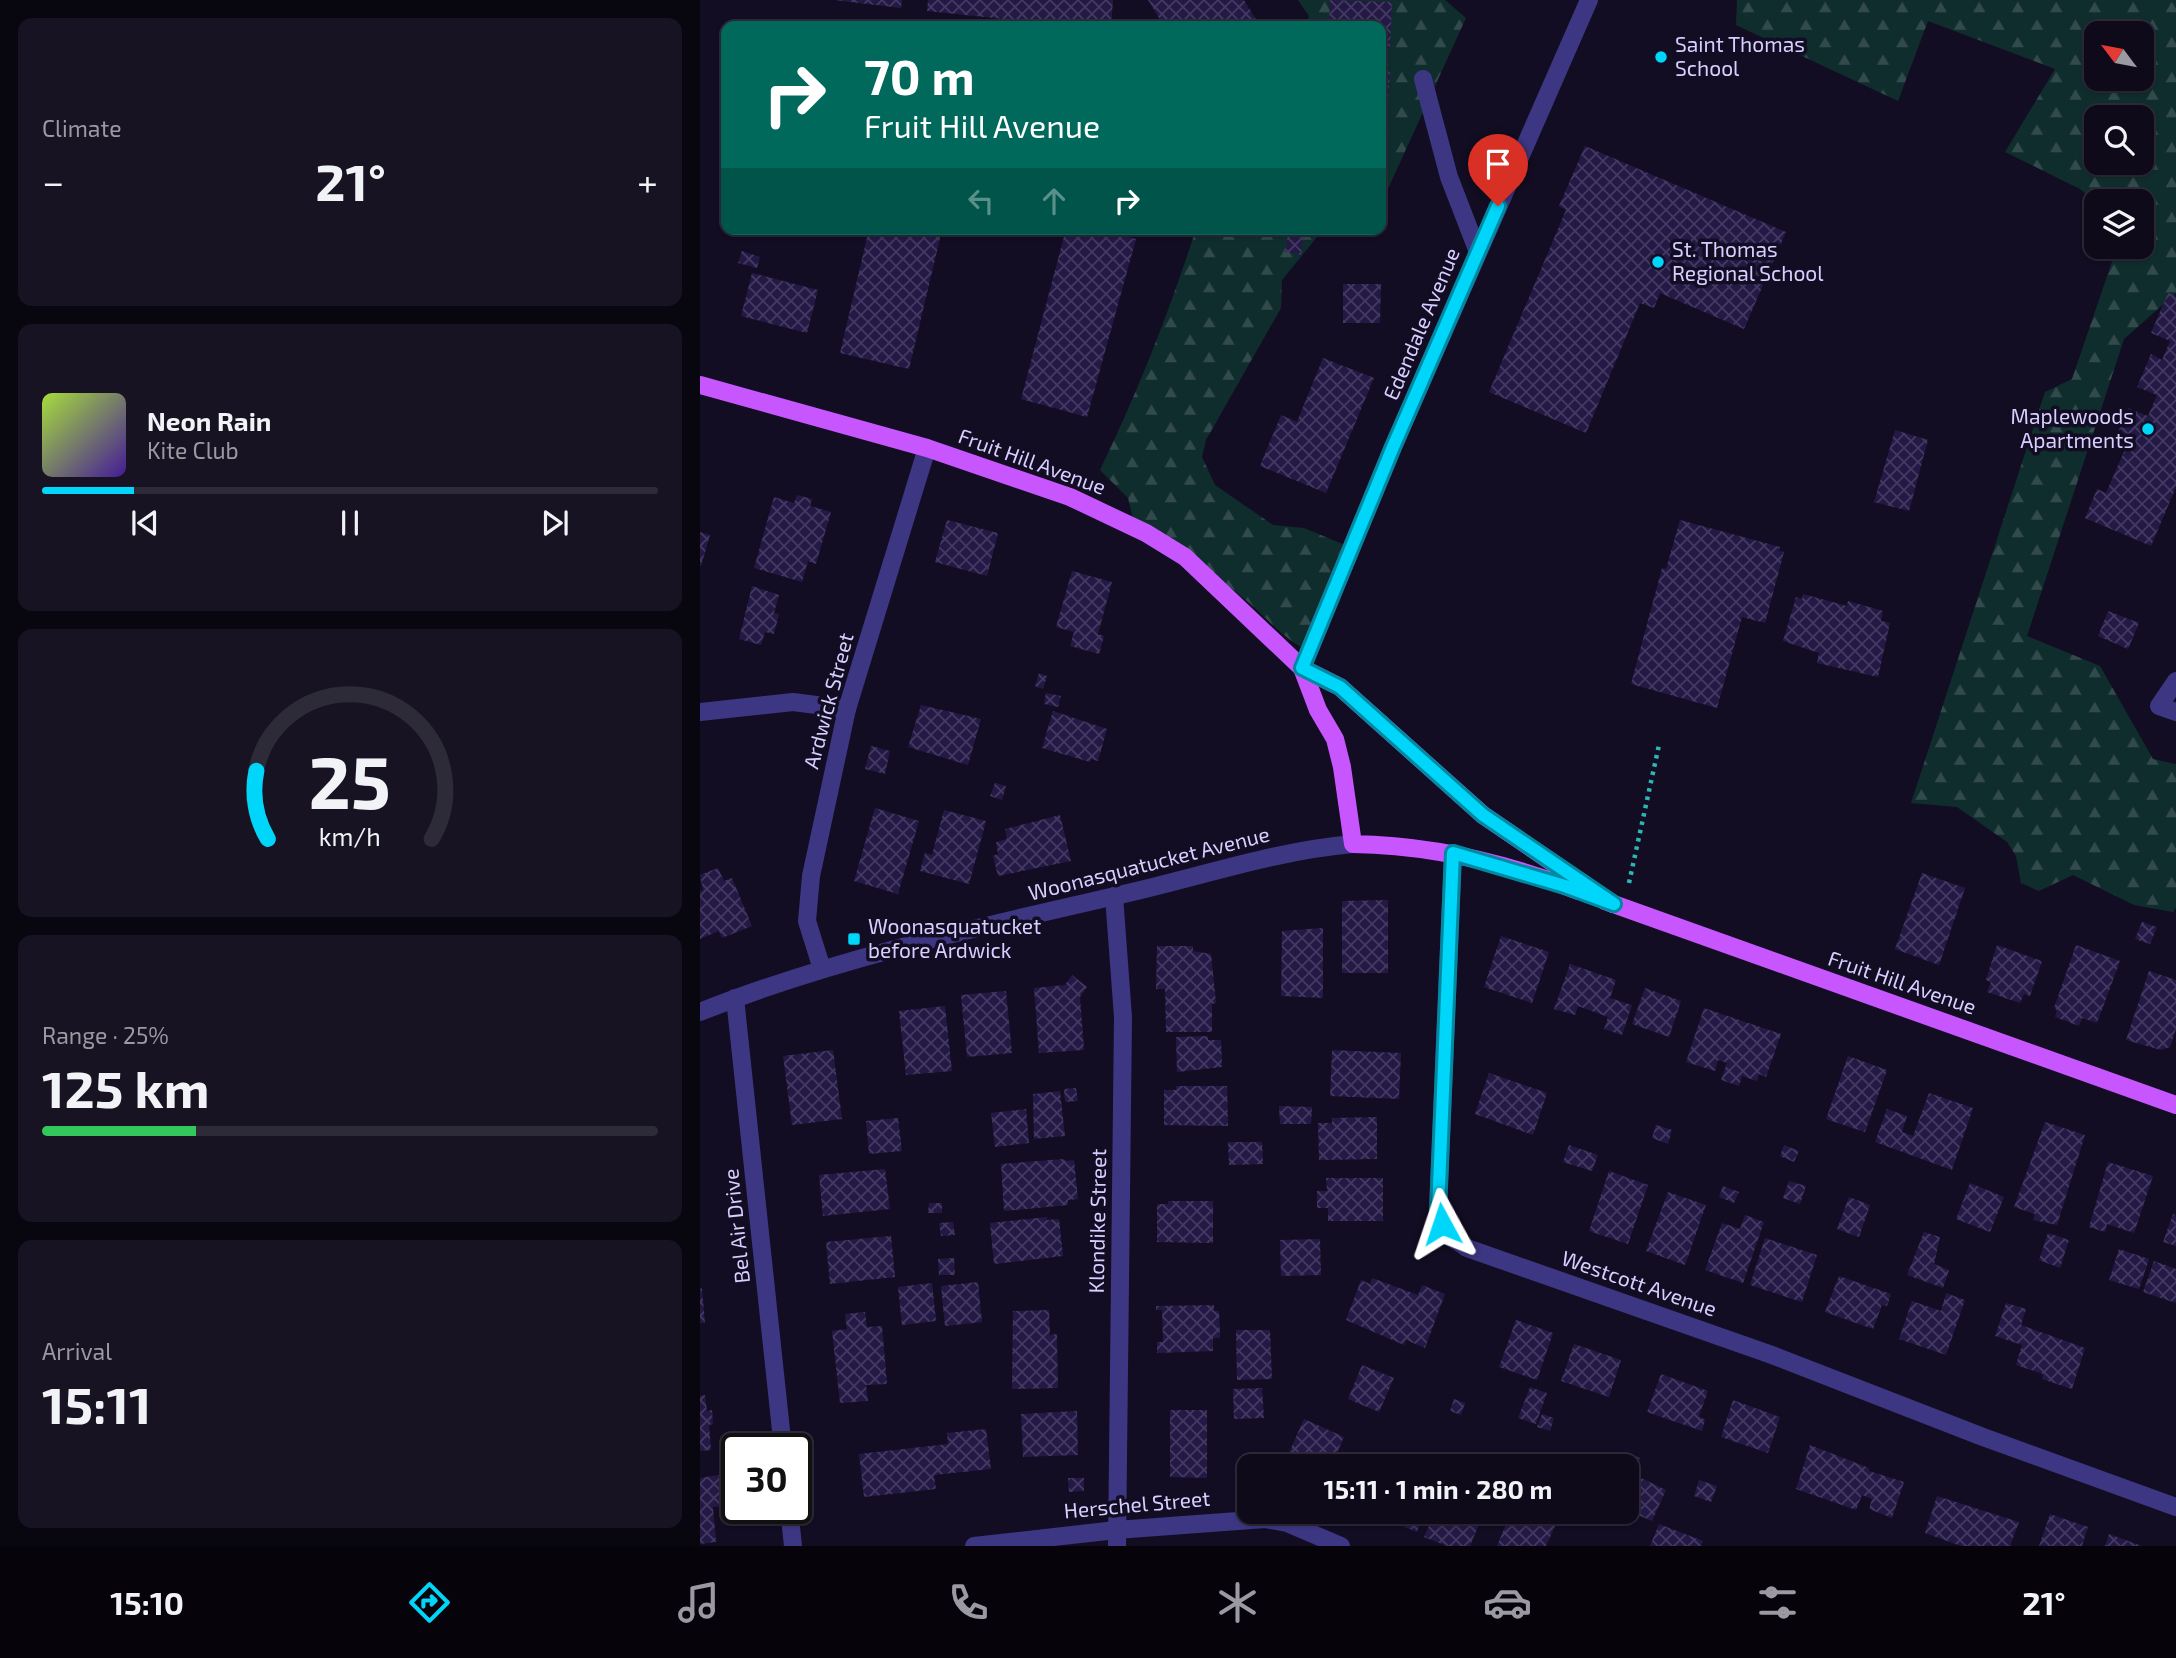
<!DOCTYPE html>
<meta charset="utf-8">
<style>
:root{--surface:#0e0a1a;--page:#171323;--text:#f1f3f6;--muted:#9b9aa2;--line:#2e2b39;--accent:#00d5fa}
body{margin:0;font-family:"Exo 2",sans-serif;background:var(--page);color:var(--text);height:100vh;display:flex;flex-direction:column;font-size:26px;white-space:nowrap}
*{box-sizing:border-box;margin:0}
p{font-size:23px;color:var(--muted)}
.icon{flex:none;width:38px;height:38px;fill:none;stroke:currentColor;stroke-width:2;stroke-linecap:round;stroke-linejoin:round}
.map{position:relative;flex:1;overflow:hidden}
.sheet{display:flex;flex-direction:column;gap:18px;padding:18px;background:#08060e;width:700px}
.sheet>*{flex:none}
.top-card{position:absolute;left:21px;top:21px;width:665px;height:214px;border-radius:14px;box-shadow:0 2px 5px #0004,0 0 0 2px var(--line);background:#00695c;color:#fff;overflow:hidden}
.needle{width:46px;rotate:302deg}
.tools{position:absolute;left:1384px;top:21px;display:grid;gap:14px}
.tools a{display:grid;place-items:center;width:70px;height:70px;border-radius:14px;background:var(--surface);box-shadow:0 2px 5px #0004,0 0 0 2px var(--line);font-size:35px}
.speed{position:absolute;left:21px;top:1433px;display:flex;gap:14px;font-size:35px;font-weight:700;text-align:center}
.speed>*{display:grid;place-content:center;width:91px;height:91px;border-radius:50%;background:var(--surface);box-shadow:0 2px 5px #0004,0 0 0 2px var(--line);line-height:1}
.speed .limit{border:4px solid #111;border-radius:10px;background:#fff;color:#111}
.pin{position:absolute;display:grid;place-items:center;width:60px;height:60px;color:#fff;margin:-72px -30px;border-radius:50% 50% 50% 0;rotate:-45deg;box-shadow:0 0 7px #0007}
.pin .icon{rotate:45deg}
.me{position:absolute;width:77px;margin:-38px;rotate:355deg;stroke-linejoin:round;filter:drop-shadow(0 0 5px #0008)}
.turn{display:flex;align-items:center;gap:24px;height:147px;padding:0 28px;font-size:32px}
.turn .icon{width:91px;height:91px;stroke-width:2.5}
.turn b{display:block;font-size:49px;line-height:60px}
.lanes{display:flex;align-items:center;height:66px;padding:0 28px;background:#0003;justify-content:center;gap:35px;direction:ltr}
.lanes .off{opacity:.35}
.big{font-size:52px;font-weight:700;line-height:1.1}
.sheet .widget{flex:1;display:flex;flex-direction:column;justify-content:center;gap:10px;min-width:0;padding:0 24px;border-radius:14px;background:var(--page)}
.sheet .dial{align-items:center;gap:0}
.dial svg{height:182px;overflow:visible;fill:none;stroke:var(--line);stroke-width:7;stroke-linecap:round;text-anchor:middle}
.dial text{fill:var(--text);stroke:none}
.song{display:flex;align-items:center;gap:21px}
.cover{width:84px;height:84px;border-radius:10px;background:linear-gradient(135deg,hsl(80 70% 55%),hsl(260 70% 35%))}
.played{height:7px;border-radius:4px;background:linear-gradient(90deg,var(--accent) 15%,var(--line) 15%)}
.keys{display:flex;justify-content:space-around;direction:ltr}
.heat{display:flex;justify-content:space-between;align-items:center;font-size:38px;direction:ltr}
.charge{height:10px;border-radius:5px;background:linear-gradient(90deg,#34c759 25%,var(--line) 0)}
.trip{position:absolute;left:537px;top:1454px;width:402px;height:70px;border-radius:14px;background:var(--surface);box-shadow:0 2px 5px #0004,0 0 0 2px var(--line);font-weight:700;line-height:70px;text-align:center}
.menu{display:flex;height:112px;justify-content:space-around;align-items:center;background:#06040a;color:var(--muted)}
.menu .icon{width:49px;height:49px}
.menu .selected{color:var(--accent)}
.menu b{font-size:32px;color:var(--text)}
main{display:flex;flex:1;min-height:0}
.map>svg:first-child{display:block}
.forest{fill:url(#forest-firs);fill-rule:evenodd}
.building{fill:url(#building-cross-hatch)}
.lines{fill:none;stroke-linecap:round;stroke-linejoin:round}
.path{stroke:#2bb7b6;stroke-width:4.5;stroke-dasharray:3.5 5;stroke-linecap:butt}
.minor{stroke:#3d3783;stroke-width:18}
.major{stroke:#c856ff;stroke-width:18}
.route-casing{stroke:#008aa2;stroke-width:18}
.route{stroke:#00d5fa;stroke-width:12}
.poi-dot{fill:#00d5fa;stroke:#120d23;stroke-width:2.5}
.labels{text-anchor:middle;stroke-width:7;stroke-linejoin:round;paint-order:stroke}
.poi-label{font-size:21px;fill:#d7cfff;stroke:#120d23;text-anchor:start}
.street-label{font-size:21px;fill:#d7cfff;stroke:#120d23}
</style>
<main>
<section class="sheet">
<div class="widget"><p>Climate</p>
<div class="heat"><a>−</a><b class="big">21°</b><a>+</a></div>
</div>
<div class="widget">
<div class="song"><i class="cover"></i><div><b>Neon Rain</b><p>Kite Club</p></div></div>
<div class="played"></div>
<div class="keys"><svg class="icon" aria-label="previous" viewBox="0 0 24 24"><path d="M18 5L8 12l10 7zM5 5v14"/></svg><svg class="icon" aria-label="pause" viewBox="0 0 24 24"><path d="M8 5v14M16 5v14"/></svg><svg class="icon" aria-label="next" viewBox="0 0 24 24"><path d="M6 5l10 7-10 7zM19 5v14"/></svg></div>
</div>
<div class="widget dial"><svg viewBox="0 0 100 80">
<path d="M14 69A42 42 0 1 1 86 69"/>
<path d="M14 69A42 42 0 0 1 9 39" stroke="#00d5fa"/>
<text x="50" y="56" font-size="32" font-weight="700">25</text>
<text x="50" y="72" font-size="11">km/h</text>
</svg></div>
<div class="widget"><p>Range · 25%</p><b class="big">125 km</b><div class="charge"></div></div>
<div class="widget"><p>Arrival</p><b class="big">15:11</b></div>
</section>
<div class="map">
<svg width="1476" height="1546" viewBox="0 0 1476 1546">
<defs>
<pattern id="forest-firs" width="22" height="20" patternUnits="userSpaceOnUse" patternTransform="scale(1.75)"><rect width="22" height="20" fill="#102d2d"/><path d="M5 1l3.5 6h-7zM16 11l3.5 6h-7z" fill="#324a4c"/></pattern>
<pattern id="building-cross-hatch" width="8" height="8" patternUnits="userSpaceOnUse" patternTransform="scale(1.75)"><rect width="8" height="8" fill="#241945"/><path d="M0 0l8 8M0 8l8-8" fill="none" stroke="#433961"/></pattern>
</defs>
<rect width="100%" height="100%" fill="#120d23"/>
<g class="forest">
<path d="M598,0h147l21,18 -85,186v-178h-75l3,-10z"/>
<path d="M1037,0h439v293l-52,46 -97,297 73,30 53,93 23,5v144l-3,4 -39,-7 -61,-30 -34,16 -18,-8 -5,-27 -9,-14 -50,-35 -46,-4 134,-411 27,-13 45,-132h25v-46l-46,1 -16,-13 -75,-37 50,-83 -127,-48 -30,80 -162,-76zM1396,33h46v46h-46zM1396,117h46v46h-46z"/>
<path d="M496,229h158l-37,8 -35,43 -1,28 -75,132 -4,17 13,28 58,40 31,3 53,22 2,5 -48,97c-26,-11 -42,-32 -63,-50 -34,-29 -74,-54 -113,-75l-7,-29 -28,-28c38,-78 69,-158 96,-241z"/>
</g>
<g class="building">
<path d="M134,0h68l-1,8z"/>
<path d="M228,0h185l-2,26h-41l-143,-15z"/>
<path d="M448,0h96l16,26h-96z"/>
<path d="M630,0l62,2 -2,47h-9v-23h-52z"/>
<path d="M681,71h9l-3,46h-6z"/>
<path d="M885,146l201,86 -42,97 -84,-36 -6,15 -14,-5 -54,130 -97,-41 77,-182 -7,-4z"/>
<path d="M169,229h52l20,5 -32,135 -69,-16z"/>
<path d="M366,229h34l36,10 -49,178 -66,-18z"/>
<path d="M589,229h16l-4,26 -16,-3z"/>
<path d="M42,251l18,6 -3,11 -19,-5z"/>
<path d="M52,273l66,17 -11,43 -66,-17z"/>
<path d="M643,284h38l-1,39h-37z"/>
<path d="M1468,293l8,3v191l-25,59 -66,-28 12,-29 9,4 20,-46 -12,-5 14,-34 20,8 9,-21 -20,-8 14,-33 11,6 8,-19 -19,-8z"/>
<path d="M623,358l51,20 -48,115 -66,-27 21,-51 16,7z"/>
<path d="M1195,430l33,10 -19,71 -35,-9z"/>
<path d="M97,495l15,4 -2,7 21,6 -15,52 -8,-3 -6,21 -48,-14 20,-71 20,6z"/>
<path d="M247,520l51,13 -11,43 -52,-14z"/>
<path d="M980,520l100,27 -1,4 5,1 -19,71 -23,-6 -25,91 -86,-24 31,-116 4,1z"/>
<path d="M0,532l10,3 -9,31h-1z"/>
<path d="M372,571l40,11 -14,52 6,2 -5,18 -29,-8 4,-14 -18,-5z"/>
<path d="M52,586l27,9 -5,18 5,1 -5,20 -9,-2 -4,13 -22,-6z"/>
<path d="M1103,594l44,12 1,-5 35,10 -2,10 9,2 -12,54 -61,-14 2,-10 -36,-12 13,-44 6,2z"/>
<path d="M1408,611l31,12 -11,26 -30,-13z"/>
<path d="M339,673l8,3 -4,13 -8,-3z"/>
<path d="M346,693l15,3 -3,11 -14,-3z"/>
<path d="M221,705l60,14 -13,46 -60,-18z"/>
<path d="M353,711l54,18 -9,32 -7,-2 -1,3 -48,-14z"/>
<path d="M171,746l19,5 -5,23 -20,-5z"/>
<path d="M295,783l11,3 -4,14 -12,-4z"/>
<path d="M175,808l44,13 -21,73 -44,-13z"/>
<path d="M244,810l42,11 -17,63 -49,-13 5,-18 7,2z"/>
<path d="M360,815l11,46 -73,15 -5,-20 5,-2 -2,-12 11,-3 -2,-10z"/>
<path d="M18,868l6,13 8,-3 20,48 -30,12 -3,-7 -19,8v-48l3,-1 -3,-15z"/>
<path d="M1222,873l43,15 -26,77 -44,-16z"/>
<path d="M688,900v73h-46v-72z"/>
<path d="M1442,922l15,5 -7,17 -15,-5z"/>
<path d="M623,928v70l-42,-2 1,-65z"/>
<path d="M801,936l48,16 -17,51 -48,-16z"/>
<path d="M1297,945l45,16 -12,35 -6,-2 -4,9 -33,-11 4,-10 -5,-2z"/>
<path d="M1376,945l44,16 -23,62 -15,-5 -3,8 -24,-9 2,-7 -3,-2z"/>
<path d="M457,946h36v5l18,3 5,49 -4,1v28h-46l-1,-43h-9z"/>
<path d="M870,964l46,16 -6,18 22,7 -10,30 -18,-6 4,-12 -30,-11 -3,9 -21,-6z"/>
<path d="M1449,971l27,9v49l-6,18 -9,3 -35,-10z"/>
<path d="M372,975l15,12 -7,10 4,53 -45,3 -5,-65 31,-3z"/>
<path d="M945,988l36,13 -12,36 -37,-13z"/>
<path d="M306,991l6,62 -45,4 -6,-62z"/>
<path d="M245,1006l7,65 -46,4 -7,-64z"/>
<path d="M1004,1008l77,26 -15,43 -7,-3 -2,7 -15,-5 -3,10 -18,-6 6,-17 -9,-3 -3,11 -29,-9z"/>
<path d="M508,1036v4h13l1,27 -45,5 -1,-35z"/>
<path d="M133,1050l9,69 -50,6 -9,-69z"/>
<path d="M632,1050l69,3 -2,46 -69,-3z"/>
<path d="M1148,1056l39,14 -22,62 -39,-13z"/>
<path d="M789,1073l58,20 -14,42 -58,-21z"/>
<path d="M476,1086h51l1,40 -64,-1v-35h12z"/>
<path d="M376,1088l2,13 -13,1 -1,-13z"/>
<path d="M360,1091l5,45 -31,3 -1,-45z"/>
<path d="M1229,1093l44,15 -21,62 -77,-28 12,-33 20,7 -5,16 11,4z"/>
<path d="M579,1106l33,1 -1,17h-31z"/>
<path d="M326,1109l3,34 -34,4 -4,-34z"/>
<path d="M677,1117v42l-58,1 -1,-37h14v-5z"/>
<path d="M198,1118l4,33 -33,3 -3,-33z"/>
<path d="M1345,1122l40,13 -28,90 -24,-5 2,-6 -21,-7z"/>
<path d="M956,1125l16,5 -4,14 -16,-6z"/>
<path d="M528,1142h34l1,22 -34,1z"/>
<path d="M869,1145l29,10 -6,16 -29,-9z"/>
<path d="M1084,1145l15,6 -5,11 -14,-6z"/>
<path d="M364,1159l1,2 9,-1 4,39 -10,1v5l-64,6 -3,-47z"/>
<path d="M1408,1162l45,14 -19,57 -27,-9 -2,8 -16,-5z"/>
<path d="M185,1169l5,40 -67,7 -4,-41z"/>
<path d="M909,1171l39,14 -20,59 -39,-13z"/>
<path d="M626,1178h57v43h-55v-13h-11v-17h10z"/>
<path d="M1089,1181l17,5 -6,18 -17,-6z"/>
<path d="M1270,1183l34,14 -14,35 -34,-13z"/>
<path d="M1023,1186l16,6 -5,11 -15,-6z"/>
<path d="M968,1192l38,13 -21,60 -39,-14z"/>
<path d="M1149,1197l21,8 -11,32 -22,-8z"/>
<path d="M468,1201h45v42l-56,-1v-38h11z"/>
<path d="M229,1203h13v10h-14z"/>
<path d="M1473,1214l3,1v31l-13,-4z"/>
<path d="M1045,1215l19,7 -21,61 -38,-13 17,-47 18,6z"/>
<path d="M347,1217v3l12,-1 4,37 -69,8 -4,-41z"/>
<path d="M253,1222l2,13 -14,1 -2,-13z"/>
<path d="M1224,1232l16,5 -6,27 15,6 -6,18 -36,-13z"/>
<path d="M1348,1233l21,7 -9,28 -21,-8z"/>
<path d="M191,1236l4,41 -65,7 -4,-42z"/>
<path d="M1065,1238l52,17 -15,47 -52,-17z"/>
<path d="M620,1239l1,36 -40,1 -1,-36z"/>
<path d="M1419,1249l30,10 -10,30 -30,-9z"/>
<path d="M254,1258l1,17h-16l-1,-16z"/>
<path d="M1454,1261l22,8v34l-33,-11z"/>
<path d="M1139,1276l52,18 -4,12 -5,-1 -9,24 -48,-17z"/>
<path d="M672,1278l46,17 4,-10 23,9 -20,54 -19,-8 -2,5 -58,-25 15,-40 9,4z"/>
<path d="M278,1282l4,40 -37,4 -4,-40z"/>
<path d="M232,1283l4,38 -34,4 -4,-38z"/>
<path d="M2,1288l3,35h-5v-34z"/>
<path d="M1246,1293l19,7 -19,55 -47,-16 13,-38 29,10z"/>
<path d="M1306,1303l20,6 -5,16 64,23 -13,41 -30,-10 1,-5 -27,-9 6,-20 -27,-9z"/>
<path d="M514,1305v6h5l1,27h-7v13l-56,2v-11h6l-1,-32h-6v-4z"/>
<path d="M349,1310l1,25 7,-1 1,54 -46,1 1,-78z"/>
<path d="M165,1312l2,15 15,-1 5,58 -21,1 2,16 -28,2 -8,-72 15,-2 -2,-15z"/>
<path d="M816,1320l37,13 -16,47 -38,-13z"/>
<path d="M536,1330h34l2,49 -35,1z"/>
<path d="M874,1344l47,16 -12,37 -48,-16z"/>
<path d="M662,1365l32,13 -15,34 -31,-13z"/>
<path d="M961,1374l47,17 -9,25 6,4 -3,11 -55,-19z"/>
<path d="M830,1387l17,6 -11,31 -18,-6z"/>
<path d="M562,1388l2,30 -30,1 -1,-30z"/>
<path d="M5,1395l2,16 5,-1 1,14 -4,1 2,25 -11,1v-55z"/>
<path d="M754,1399l11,4 -4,12 -11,-4z"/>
<path d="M1033,1400l47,17 -12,36 -47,-16z"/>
<path d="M470,1410h37v68l-37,-1z"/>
<path d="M377,1411l1,44 -55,2 -2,-43z"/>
<path d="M842,1414l12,4 -4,13 -13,-4z"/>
<path d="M604,1419l40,18 -13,29h-48z"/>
<path d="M286,1429l5,40 -57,6 2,14 -72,8 -5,-43 89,-10 -1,-11z"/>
<path d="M1110,1445l59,23v3l35,11 -12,36 -23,-9 3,-10 -10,-4 -6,15 -60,-21z"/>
<path d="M928,1453l12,5 -4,11 -13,-5z"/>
<path d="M19,1475l3,31 -9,1 3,35 -16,2v-66z"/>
<path d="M939,1477l27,13 -14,31 -24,-10v-8z"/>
<path d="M368,1478h16v13l-15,1z"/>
<path d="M999,1480l18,6 -6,16 -17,-6z"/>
<path d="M1237,1496l82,26 -9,24h-49l-36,-13z"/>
<path d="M677,1512h48l-8,20 -41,-17z"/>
<path d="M735,1512h49l-14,34h-23l-23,-9z"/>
<path d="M811,1512h23l23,10 -11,24h-49z"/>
<path d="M1350,1514l38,13 -6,19h-43z"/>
<path d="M959,1524l44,17 -2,5h-51z"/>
<path d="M1409,1534l33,12h-37z"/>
</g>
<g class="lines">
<path class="path" d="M929,883l30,-138"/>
<g class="minor">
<path d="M723,79l26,98 29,75"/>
<path d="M602,668l91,-221 196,-447"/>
<path d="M1476,681l-17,25 17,6"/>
<path d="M0,712l93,-10 54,7"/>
<path d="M753,853l-15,357 13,27 16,11 305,107 211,82 193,70"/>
<path d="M414,896l9,121 -6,529"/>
<path d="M122,969l-15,-48 4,-45 36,-167 80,-261"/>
<path d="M35,998l48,451"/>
<path d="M0,1012c130,-52 279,-85 415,-116 79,-17 157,-45 238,-52"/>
<path d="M89,1508l4,38"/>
<path d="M274,1546l142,-16 149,-11 22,4 54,23"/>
</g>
<g class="major">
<path d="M0,385l227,63 143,49 76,36 39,24 117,111 38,19 143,128 130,89"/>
<path d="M602,668l16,42 17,29 7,28 11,77c78,1 153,19 226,47"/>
<path d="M905,901l571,204"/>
</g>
</g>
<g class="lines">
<g class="route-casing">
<path id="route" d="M742,1224l-4,-14 15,-357 112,33 49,18 -131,-89 -143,-128 -38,-19 91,-221 105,-241"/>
</g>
<use href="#route" class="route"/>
</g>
<g class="poi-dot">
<circle cx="961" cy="57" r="7"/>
<circle cx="958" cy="262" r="7"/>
<circle cx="1448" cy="429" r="7"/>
<rect x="147" y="932" width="14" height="14" rx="3.5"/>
</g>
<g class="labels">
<g class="poi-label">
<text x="975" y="52">Saint Thomas<tspan x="975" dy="24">School</tspan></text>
<text x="972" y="257">St. Thomas<tspan x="972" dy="24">Regional School</tspan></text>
<text x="1434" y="424" text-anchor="end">Maplewoods<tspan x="1434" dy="24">Apartments</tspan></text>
<text x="168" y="934">Woonasquatucket<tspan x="168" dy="24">before Ardwick</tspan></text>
</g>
<g class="street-label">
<text transform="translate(722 324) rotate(-67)" y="7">Edendale Avenue</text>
<text transform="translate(332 462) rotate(20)" y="7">Fruit Hill Avenue</text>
<text transform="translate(129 701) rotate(-75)" y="7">Ardwick Street</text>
<text transform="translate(449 864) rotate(-14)" y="7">Woonasquatucket Avenue</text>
<text transform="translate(1202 983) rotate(19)" y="7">Fruit Hill Avenue</text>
<text transform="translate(398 1221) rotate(-89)" y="7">Klondike Street</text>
<text transform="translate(37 1226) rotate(-96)" y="7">Bel Air Drive</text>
<text transform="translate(939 1284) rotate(19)" y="7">Westcott Avenue</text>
<text transform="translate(437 1505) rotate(-5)" y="7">Herschel Street</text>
</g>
</g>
</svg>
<div class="tools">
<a><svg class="needle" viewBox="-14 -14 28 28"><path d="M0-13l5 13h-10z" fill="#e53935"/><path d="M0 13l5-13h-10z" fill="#9b9aa2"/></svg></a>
<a><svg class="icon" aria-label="search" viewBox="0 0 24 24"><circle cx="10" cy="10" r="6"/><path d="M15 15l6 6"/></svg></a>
<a><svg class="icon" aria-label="layers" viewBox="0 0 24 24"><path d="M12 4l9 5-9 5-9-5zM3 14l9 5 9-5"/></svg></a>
</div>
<div class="speed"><div class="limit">30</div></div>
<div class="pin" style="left:798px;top:206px;background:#d93025"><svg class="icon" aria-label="arrive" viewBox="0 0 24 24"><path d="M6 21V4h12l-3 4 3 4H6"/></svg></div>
<svg class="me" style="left:742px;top:1224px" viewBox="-20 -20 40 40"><path d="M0-17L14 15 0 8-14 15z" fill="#00d5fa" stroke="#fff" stroke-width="4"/></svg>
<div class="trip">15:11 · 1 min · 280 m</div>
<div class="top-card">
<div class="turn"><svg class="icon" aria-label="right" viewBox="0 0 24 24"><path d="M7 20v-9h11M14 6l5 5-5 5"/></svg><div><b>70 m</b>Fruit Hill Avenue</div></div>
<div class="lanes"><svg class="icon off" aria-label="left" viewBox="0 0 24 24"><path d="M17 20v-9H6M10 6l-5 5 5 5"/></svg><svg class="icon off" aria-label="ahead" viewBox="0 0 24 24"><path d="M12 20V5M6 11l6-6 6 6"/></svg><svg class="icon" aria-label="right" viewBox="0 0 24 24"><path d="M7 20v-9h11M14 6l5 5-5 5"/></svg></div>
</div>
</div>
</main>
<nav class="menu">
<b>15:10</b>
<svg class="icon selected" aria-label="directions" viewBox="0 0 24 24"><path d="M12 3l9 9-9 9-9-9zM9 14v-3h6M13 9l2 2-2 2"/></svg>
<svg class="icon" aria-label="music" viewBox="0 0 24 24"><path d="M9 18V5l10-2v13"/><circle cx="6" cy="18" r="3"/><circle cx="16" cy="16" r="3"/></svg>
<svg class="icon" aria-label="phone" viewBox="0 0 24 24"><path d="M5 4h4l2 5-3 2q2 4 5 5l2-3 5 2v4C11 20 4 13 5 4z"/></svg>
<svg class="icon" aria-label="climate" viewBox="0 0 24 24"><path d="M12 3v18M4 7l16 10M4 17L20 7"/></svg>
<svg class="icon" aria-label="car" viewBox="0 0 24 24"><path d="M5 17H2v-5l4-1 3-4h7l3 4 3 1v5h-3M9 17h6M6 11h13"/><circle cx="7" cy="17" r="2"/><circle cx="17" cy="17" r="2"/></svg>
<svg class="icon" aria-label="filters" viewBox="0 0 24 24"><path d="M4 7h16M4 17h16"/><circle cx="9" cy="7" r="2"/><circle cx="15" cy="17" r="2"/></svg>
<b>21°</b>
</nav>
